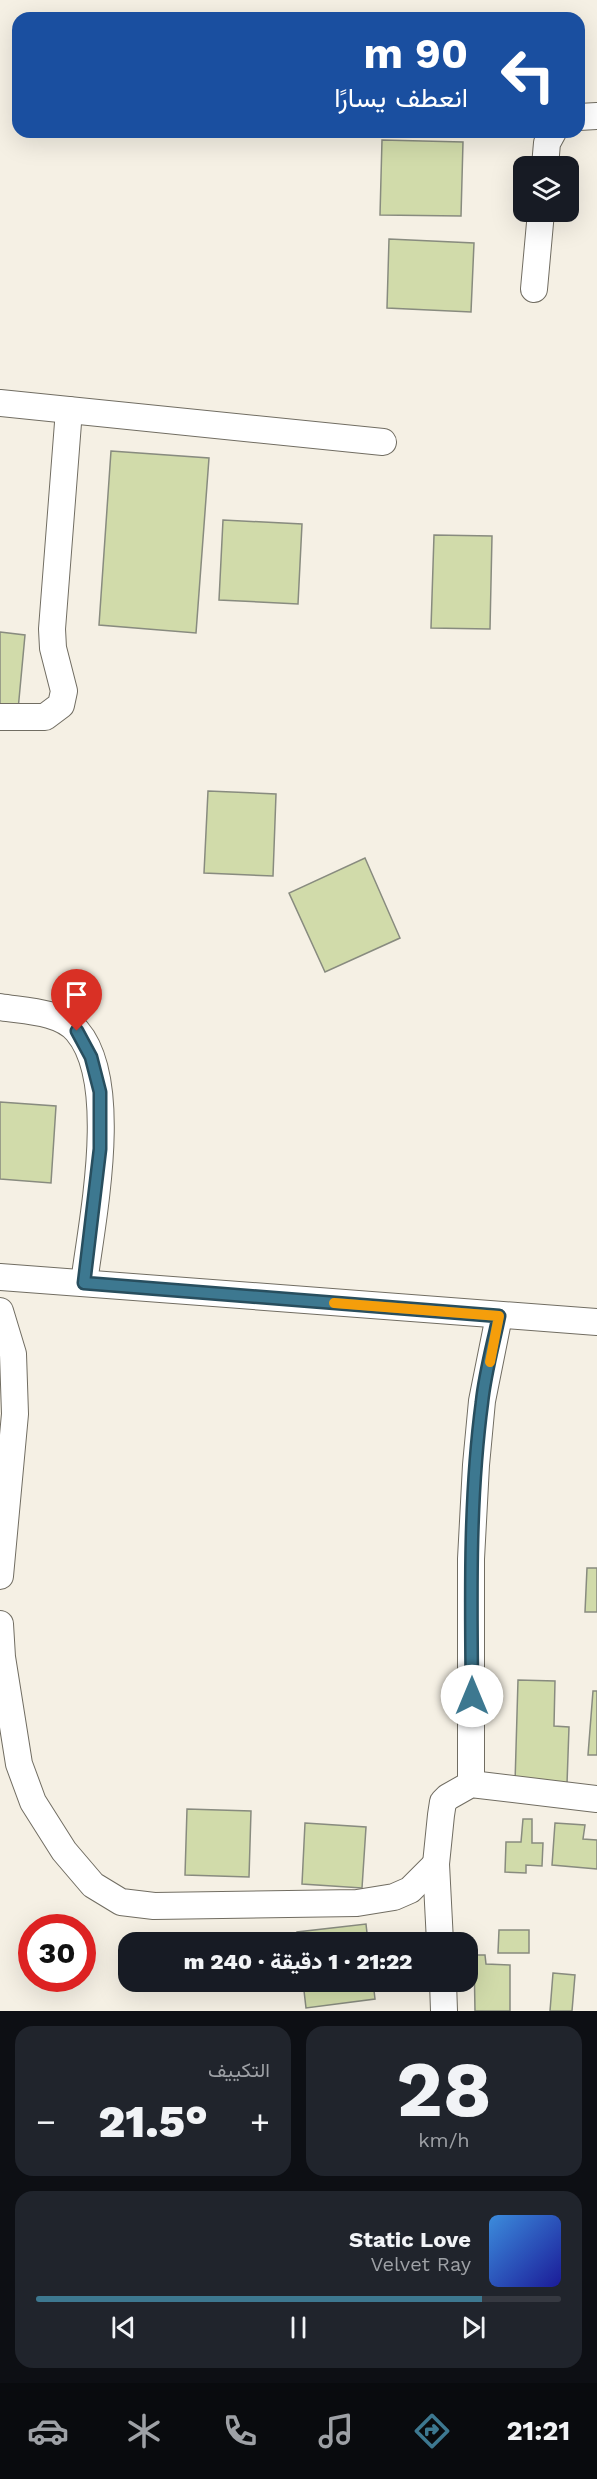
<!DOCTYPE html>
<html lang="ar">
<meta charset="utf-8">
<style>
:root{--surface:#171b24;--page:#20242c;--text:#f1f3f6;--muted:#9ea1a6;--line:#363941;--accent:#3d7890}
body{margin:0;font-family:"Work Sans",Vazirmatn,sans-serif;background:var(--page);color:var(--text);direction:rtl;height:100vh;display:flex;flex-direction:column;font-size:22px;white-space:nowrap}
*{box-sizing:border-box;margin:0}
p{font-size:20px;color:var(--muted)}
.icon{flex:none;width:33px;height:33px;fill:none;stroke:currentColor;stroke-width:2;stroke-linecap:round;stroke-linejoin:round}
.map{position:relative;height:2011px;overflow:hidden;direction:ltr}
.panel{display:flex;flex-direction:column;gap:15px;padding:15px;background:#0d0f14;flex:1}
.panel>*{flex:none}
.guide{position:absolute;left:12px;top:12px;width:573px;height:126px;border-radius:18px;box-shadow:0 6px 24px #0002;direction:rtl;background:#1a4fa0;color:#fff;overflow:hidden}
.controls{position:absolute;left:513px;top:156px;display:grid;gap:12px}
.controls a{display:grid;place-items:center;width:66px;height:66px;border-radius:12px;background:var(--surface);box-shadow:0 6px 24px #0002;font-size:30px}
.speed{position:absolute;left:18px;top:1914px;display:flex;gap:12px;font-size:30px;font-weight:700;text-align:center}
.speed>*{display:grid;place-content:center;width:78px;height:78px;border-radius:50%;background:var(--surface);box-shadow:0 6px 24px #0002;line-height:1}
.speed .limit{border:9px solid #d22;background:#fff;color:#111}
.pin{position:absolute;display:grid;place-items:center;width:51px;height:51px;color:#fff;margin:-62px -26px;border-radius:50% 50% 50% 0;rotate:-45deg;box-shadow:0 0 6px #0007}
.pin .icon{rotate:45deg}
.me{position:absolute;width:66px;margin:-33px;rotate:0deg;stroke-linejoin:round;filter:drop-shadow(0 0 4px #0008)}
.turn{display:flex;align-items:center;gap:21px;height:126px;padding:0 18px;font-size:27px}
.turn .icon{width:78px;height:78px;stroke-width:2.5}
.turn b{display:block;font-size:42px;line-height:51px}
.big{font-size:45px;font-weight:800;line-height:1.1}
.panel .card{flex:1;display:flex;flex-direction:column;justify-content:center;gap:9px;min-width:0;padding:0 21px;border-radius:18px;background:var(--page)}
.panel .dial{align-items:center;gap:0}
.dial b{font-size:78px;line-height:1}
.song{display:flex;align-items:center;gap:18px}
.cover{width:72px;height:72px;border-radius:9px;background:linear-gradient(135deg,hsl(210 70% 55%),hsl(240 70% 35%))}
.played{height:6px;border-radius:3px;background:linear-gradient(90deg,var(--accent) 85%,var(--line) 85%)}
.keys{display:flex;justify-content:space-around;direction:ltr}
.heat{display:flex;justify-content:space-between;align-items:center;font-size:33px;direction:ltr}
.panel .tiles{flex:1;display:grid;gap:15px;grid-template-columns:1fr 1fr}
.card:last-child{grid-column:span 2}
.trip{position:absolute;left:118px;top:1932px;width:360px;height:60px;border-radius:18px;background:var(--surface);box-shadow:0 6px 24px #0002;font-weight:800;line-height:60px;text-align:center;direction:rtl}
.tabs{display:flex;height:96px;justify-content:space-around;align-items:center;background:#090b0e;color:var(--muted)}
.tabs .icon{width:42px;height:42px}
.tabs .current{color:var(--accent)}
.tabs b{font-size:27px;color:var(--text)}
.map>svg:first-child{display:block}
.building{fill:#d1dbaa;stroke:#888b7f;stroke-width:1.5}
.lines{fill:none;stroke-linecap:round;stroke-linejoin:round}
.street-casing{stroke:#716d62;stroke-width:28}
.street{stroke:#fff;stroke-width:26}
.route-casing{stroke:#284e5e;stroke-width:15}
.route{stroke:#3d7890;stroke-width:10}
.slow{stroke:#f59e0b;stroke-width:10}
</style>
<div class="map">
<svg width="597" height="2011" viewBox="0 0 597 2011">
<rect width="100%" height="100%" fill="#f5f0e4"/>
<g class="building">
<path d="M382,140l81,2 -2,74 -81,-1z"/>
<path d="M389,239l85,4 -3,69 -84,-4z"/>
<path d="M111,451l98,7 -13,175 -97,-8z"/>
<path d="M223,520l79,4 -4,80 -79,-4z"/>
<path d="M434,535l58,1 -2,93 -59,-1z"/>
<path d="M0,632l25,3 -7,75 -18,-2z"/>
<path d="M208,791l68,3 -3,82 -69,-3z"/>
<path d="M365,858l35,80 -75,34 -36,-79z"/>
<path d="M0,1102l56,4 -5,77 -51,-4z"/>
<path d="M587,1568h10v44h-12z"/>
<path d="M518,1680l37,1 -1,45 15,1 -2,57 -52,-1z"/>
<path d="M593,1691h4v64h-9z"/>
<path d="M187,1809l64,2 -2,66 -64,-2z"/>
<path d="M523,1819h9v24h11l-1,23 -16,-1v8l-21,-1 1,-30h15z"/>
<path d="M305,1823l61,4 -4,61 -60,-4z"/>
<path d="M555,1823l30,2 -2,14 14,1v29l-45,-4z"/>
<path d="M366,1924l2,18h-70l-1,-10z"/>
<path d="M499,1930h30v23h-31z"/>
<path d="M474,1955h11l1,9 24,1v46h-35z"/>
<path d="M553,1973l22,2 -3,36h-22z"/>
<path d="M303,1982h70l2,17 -69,9z"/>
</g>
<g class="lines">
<g class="street-casing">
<g id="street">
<path d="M579,117l18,-1"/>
<path d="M545,166l2,-23 6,-11"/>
<path d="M534,289l7,-77"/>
<path d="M0,403l383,39"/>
<path d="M0,717h45l16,-12 3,-14 -11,-43 -1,-19 17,-219"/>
<path d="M0,1007c24,4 60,4 77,24 44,51 15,189 7,252"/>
<path d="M0,1277l597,45"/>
<path d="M0,1311l13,43 2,60 -15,162"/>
<path d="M0,1624l2,33 17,107 14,38 31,49 29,34 28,17 33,4 203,-3 37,-6 16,-7 26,-26"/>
<path d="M471,1784v-225l5,-94 6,-64 17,-85"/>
<path d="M440,1942l-4,-78 5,-49 2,-13 5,-5 23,-13 126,15"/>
<path d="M443,1982l1,29"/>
</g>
</g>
<use href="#street" class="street"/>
</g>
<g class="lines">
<g class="route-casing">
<path id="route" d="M77,1031l14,26 9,35v57l-16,134 415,33c-6,29 -14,57 -17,86 -13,97 -11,196 -10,294"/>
</g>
<use href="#route" class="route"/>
<path class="slow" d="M334,1303l165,13 -9,46"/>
</g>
</svg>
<div class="controls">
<a><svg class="icon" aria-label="layers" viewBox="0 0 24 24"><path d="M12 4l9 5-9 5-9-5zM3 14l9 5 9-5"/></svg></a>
</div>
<div class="speed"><div class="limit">30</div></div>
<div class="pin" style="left:77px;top:1031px;background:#d93025"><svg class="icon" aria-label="arrive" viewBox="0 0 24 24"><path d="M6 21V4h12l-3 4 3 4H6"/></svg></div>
<svg class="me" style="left:472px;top:1696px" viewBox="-20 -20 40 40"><circle r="19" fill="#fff"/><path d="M0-13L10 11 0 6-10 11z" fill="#3d7890"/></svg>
<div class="trip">21:22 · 1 دقيقة · 240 m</div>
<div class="guide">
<div class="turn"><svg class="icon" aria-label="left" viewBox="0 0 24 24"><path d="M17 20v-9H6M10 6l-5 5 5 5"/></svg><div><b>90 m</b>انعطف يسارًا</div></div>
</div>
</div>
<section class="panel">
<div class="tiles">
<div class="card dial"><b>28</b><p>km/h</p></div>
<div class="card"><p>التكييف</p>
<div class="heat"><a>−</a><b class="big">21.5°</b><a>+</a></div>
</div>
<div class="card">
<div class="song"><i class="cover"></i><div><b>Static Love</b><p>Velvet Ray</p></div></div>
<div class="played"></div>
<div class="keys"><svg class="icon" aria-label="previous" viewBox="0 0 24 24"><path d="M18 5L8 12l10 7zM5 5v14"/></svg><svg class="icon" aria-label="pause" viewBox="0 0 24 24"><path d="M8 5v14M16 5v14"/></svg><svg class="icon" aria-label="next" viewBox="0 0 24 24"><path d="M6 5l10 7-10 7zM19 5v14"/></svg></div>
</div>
</div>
</section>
<nav class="tabs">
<b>21:21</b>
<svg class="icon current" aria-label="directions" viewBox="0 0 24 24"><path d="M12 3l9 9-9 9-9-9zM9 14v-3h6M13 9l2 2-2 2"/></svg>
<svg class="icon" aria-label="music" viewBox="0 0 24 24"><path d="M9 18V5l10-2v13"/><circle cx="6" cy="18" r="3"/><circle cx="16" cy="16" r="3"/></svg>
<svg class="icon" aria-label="phone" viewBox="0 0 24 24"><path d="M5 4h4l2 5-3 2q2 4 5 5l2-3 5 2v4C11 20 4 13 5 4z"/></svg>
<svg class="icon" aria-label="climate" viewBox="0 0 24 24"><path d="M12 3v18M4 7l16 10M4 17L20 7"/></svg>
<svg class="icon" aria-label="car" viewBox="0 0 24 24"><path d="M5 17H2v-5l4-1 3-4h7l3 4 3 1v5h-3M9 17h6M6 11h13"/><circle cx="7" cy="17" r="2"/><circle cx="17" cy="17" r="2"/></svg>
</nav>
